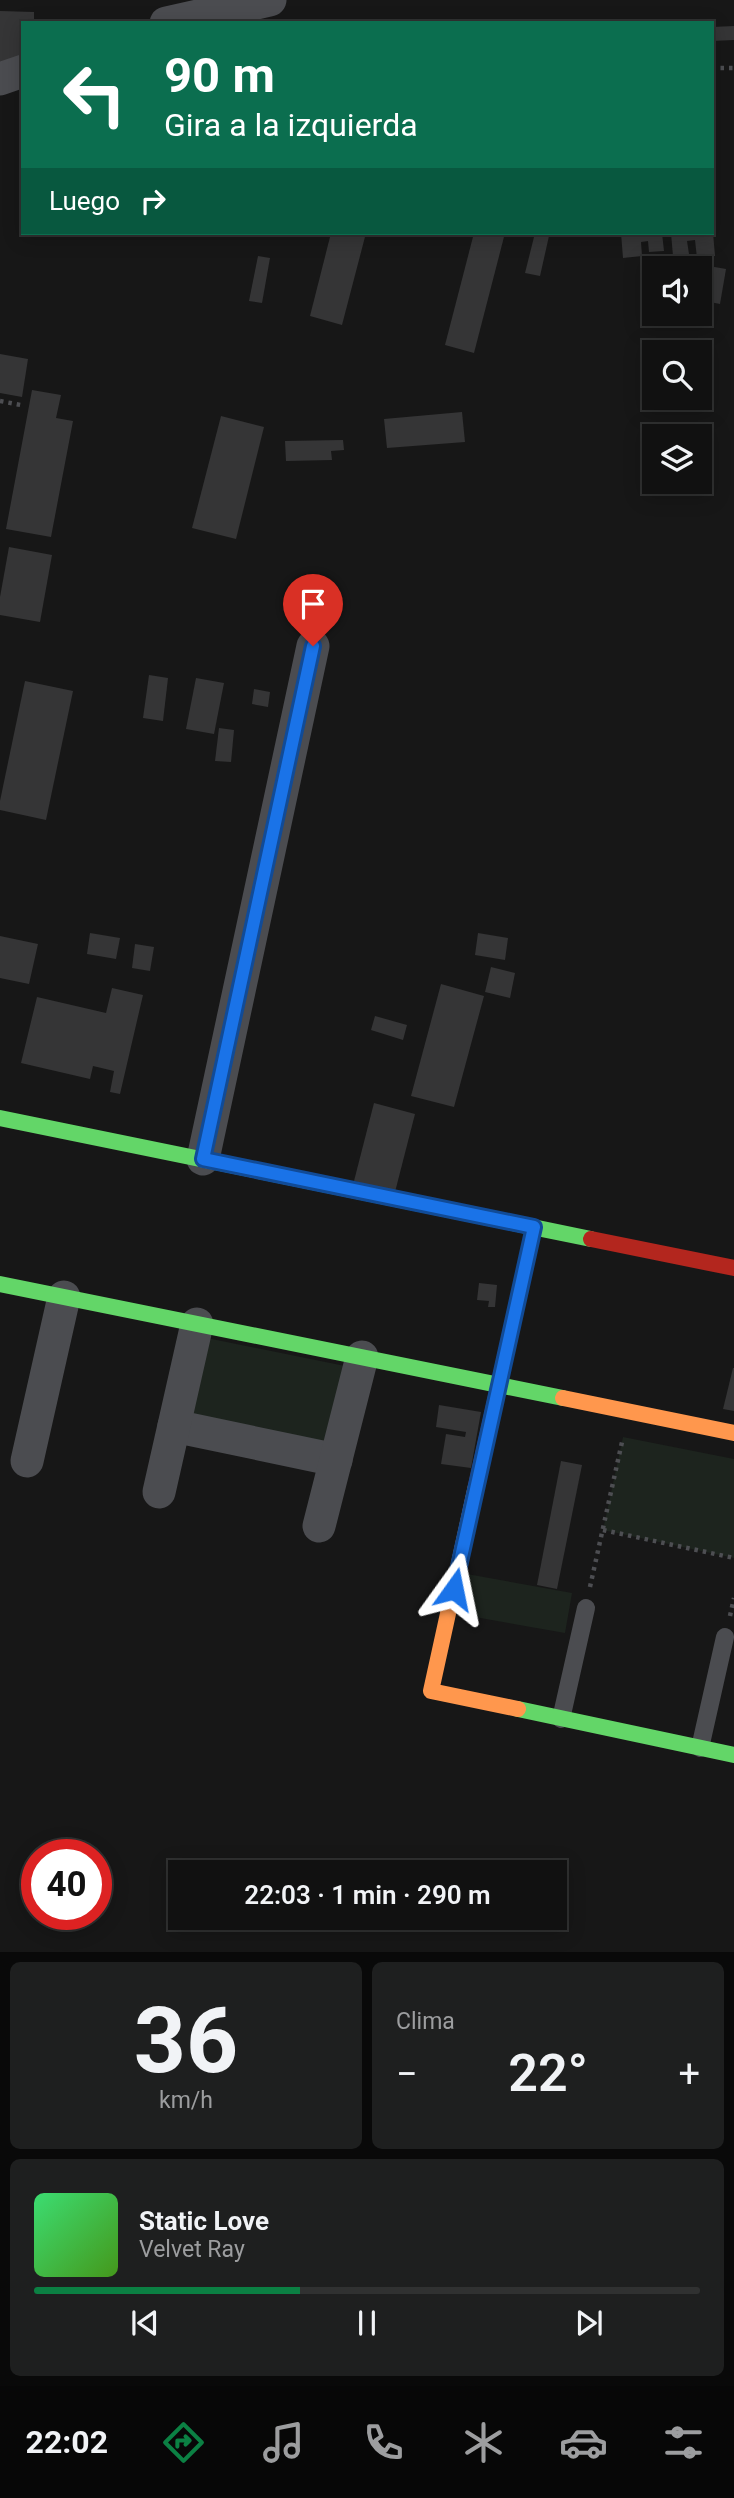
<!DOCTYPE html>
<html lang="es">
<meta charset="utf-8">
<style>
:root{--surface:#111;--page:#1e1f1f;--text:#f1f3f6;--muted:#9c9d9f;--line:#303131;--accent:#0b8043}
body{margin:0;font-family:Roboto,sans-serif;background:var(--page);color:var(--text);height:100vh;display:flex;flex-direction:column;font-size:26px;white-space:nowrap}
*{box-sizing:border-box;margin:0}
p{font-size:23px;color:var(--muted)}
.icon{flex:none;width:38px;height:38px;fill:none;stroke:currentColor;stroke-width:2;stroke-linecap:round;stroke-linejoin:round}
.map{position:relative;height:1952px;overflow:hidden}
.details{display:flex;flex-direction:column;gap:10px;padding:10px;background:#090909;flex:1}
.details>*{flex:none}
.hud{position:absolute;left:21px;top:21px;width:693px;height:214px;border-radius:0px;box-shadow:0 4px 18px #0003,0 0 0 2px var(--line);background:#0b6e4f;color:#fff;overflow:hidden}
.buttons{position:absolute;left:642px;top:256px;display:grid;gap:14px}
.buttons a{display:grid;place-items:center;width:70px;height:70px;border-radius:0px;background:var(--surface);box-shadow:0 4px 18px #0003,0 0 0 2px var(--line);font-size:35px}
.speed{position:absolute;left:21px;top:1839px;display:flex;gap:14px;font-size:35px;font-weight:700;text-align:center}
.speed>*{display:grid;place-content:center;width:91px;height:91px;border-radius:50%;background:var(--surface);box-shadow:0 4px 18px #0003,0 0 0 2px var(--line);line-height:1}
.speed .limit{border:10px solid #d22;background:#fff;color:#111}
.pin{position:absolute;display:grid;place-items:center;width:60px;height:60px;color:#fff;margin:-72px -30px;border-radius:50% 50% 50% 0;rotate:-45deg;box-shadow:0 0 7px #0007}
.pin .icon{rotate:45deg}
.me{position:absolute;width:77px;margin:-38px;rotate:12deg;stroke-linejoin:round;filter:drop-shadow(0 0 5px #0008)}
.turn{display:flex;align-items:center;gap:24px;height:147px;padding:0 28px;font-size:32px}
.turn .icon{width:91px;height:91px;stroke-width:2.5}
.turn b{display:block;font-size:49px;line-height:60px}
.then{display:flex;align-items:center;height:66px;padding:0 28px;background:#0003;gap:14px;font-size:26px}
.big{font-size:52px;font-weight:600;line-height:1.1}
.details .card{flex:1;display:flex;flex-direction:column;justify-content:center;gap:10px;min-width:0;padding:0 24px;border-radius:10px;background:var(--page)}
.details .dial{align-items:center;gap:0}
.dial b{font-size:91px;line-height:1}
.song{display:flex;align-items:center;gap:21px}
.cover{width:84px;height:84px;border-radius:10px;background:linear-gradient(135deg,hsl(140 70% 55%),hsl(100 70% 35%))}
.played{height:7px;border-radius:4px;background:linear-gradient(90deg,var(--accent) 40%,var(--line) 40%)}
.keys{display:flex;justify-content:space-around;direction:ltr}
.heat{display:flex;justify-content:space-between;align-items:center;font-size:38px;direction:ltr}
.details .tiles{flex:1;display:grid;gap:10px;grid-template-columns:1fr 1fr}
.card:last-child{grid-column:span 2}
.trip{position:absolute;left:168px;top:1860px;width:399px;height:70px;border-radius:0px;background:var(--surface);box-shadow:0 4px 18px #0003,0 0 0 2px var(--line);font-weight:600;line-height:70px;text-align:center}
.tab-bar{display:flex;height:112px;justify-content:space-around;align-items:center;background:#070707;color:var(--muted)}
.tab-bar .icon{width:49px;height:49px}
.tab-bar .current{color:var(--accent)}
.tab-bar b{font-size:32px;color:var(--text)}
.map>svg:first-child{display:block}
.green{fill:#1d241e}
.building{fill:#353536}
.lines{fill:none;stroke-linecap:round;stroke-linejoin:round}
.path{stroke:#4d4e52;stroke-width:4.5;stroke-dasharray:3.5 5;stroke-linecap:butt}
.lane{stroke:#4b4c50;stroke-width:18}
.street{stroke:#4b4c50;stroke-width:33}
.fast{stroke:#63d668;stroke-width:16}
.slow{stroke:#ff974d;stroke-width:16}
.jam{stroke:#b3261e;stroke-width:16}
.route-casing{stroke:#114b97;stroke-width:18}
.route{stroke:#1a73e8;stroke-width:12}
</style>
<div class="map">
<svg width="734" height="1952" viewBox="0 0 734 1952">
<rect width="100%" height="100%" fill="#171717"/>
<g class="green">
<path d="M202,1337l148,30 -20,81 -147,-29z"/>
<path d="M623,1437l111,22v99l-131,-28z"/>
<path d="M467,1574l105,19 -7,40 -107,-19z"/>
</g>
<g class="building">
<path d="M0,11l34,1v11h-11v40l-23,8z"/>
<path d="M734,26v14l-22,1v-14z"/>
<path d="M331,233h35l-24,92 -32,-9z"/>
<path d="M474,233h31l-31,120 -29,-8z"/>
<path d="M535,233l14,3 -9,40 -15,-3z"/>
<path d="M621,233h41l2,18 -15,1 -1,-11 -7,1 1,14 -19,2z"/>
<path d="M671,233h42l2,23 -18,2 -2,-18 -8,1 2,13 -16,2z"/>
<path d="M258,256l12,2 -8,45 -13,-2z"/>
<path d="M703,265l23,4 -6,35 -20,-4z"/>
<path d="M0,354l28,5 -6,38 -22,-4z"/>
<path d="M32,390l29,5 -5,23 17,3 -22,116 -45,-8z"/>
<path d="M462,412l3,30 -78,6 -3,-29z"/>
<path d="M221,416l43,11 -28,112 -44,-11z"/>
<path d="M343,440l1,10 -13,1 1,9 -46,1 -1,-20z"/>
<path d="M9,547l43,8 -12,67 -40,-7v-18z"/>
<path d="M149,675l19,3 -5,43 -20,-3z"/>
<path d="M196,678l28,5 -10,51 -28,-5z"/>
<path d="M25,681l48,10 -27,129 -46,-10v-9z"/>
<path d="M254,689l16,3 -2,15 -16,-3z"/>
<path d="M219,728l15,2 -3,32 -16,-1z"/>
<path d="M90,933l30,5 -4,21 -29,-5z"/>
<path d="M478,933l30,5 -3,22 -30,-5z"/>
<path d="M0,936l38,8 -9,40 -29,-6z"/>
<path d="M135,944l19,3 -4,24 -18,-3z"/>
<path d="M491,967l24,6 -5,25 -25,-6z"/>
<path d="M441,984l43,12 -30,111 -43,-11z"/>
<path d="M112,988l31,7 -23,99 -10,-2 4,-21 -21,-5 -3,13 -69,-16 16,-66 69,16z"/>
<path d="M375,1016l32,9 -4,15 -32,-10z"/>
<path d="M374,1103l41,11 -20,78 -41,-11z"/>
<path d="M479,1283l18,2 -2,22h-7l1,-6 -12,-1z"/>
<path d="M733,1368h1v43l-11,-2z"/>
<path d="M439,1405l42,7 -10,56 -30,-4 5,-30 19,3 1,-5 -30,-5z"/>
<path d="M561,1461l21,4 -25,124 -20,-4z"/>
</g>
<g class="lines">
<g class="path">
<path d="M712,68h22"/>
<path d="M0,401l21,4"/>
<path d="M603,1530l131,28"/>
<path d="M590,1587l32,-145"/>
<path d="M730,1616l4,-18"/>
</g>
<g class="lane">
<path d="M561,1719l25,-111"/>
<path d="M700,1748l25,-111"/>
</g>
<g class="street">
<path d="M166,23l104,-23"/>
<path d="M0,79l23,-8"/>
<path d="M203,1159l110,-513"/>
<path d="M174,1426l162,34"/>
<path d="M27,1461l37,-164"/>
<path d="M159,1492l38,-168"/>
<path d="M319,1526l43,-169"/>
</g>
<g class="fast">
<path d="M0,1118l591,121"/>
<path d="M0,1284l563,114"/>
<path d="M518,1709l216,46"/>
</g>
<g class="slow">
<path d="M563,1398l171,35"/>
<path d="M476,1486l-45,205 87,18"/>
</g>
<g class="jam">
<path d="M591,1239l143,29"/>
<path d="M476,1486l58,-259"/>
</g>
</g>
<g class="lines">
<g class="route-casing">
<path id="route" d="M313,646l-110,513 331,68 -80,362"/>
</g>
<use href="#route" class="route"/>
</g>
</svg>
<div class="buttons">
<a><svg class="icon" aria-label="sound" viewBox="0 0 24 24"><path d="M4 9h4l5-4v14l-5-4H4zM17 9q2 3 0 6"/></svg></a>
<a><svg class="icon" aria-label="search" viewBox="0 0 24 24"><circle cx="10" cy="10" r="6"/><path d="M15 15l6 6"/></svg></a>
<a><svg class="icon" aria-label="layers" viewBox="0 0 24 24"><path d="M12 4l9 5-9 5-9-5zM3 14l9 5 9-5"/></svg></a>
</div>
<div class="speed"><div class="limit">40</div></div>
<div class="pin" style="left:313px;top:646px;background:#d93025"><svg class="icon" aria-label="arrive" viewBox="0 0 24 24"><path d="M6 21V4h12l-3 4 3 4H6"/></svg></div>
<svg class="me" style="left:454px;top:1589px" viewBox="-20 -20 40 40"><path d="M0-17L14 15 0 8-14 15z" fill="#1a73e8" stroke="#fff" stroke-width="4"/></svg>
<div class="trip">22:03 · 1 min · 290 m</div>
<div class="hud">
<div class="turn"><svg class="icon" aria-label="left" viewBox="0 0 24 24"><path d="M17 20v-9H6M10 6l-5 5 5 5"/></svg><div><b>90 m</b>Gira a la izquierda</div></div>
<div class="then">Luego<svg class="icon" aria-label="right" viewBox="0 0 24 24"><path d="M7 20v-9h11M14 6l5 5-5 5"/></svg></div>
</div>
</div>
<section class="details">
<div class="tiles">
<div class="card dial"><b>36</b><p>km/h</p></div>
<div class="card"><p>Clima</p>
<div class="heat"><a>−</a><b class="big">22°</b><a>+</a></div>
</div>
<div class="card">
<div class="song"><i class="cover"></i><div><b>Static Love</b><p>Velvet Ray</p></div></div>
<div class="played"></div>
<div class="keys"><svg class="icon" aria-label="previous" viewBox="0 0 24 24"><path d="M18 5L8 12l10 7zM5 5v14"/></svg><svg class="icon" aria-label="pause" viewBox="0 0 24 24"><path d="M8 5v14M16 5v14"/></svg><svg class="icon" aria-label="next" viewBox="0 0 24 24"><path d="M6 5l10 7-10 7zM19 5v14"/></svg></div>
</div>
</div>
</section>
<nav class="tab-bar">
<b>22:02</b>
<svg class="icon current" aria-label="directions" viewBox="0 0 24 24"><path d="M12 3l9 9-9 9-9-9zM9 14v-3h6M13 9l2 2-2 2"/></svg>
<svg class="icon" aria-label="music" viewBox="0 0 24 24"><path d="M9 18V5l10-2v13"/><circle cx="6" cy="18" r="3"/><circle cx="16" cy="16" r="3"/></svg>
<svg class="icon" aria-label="phone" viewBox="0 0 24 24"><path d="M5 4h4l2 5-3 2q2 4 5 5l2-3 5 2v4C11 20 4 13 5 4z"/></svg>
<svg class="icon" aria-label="climate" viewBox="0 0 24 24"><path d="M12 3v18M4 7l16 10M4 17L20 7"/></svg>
<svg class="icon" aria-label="car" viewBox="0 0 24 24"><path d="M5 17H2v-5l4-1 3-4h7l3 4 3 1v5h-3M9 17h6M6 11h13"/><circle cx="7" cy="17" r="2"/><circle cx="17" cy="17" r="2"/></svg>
<svg class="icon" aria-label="filters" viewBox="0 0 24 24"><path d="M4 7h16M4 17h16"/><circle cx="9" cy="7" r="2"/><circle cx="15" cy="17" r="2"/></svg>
</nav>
